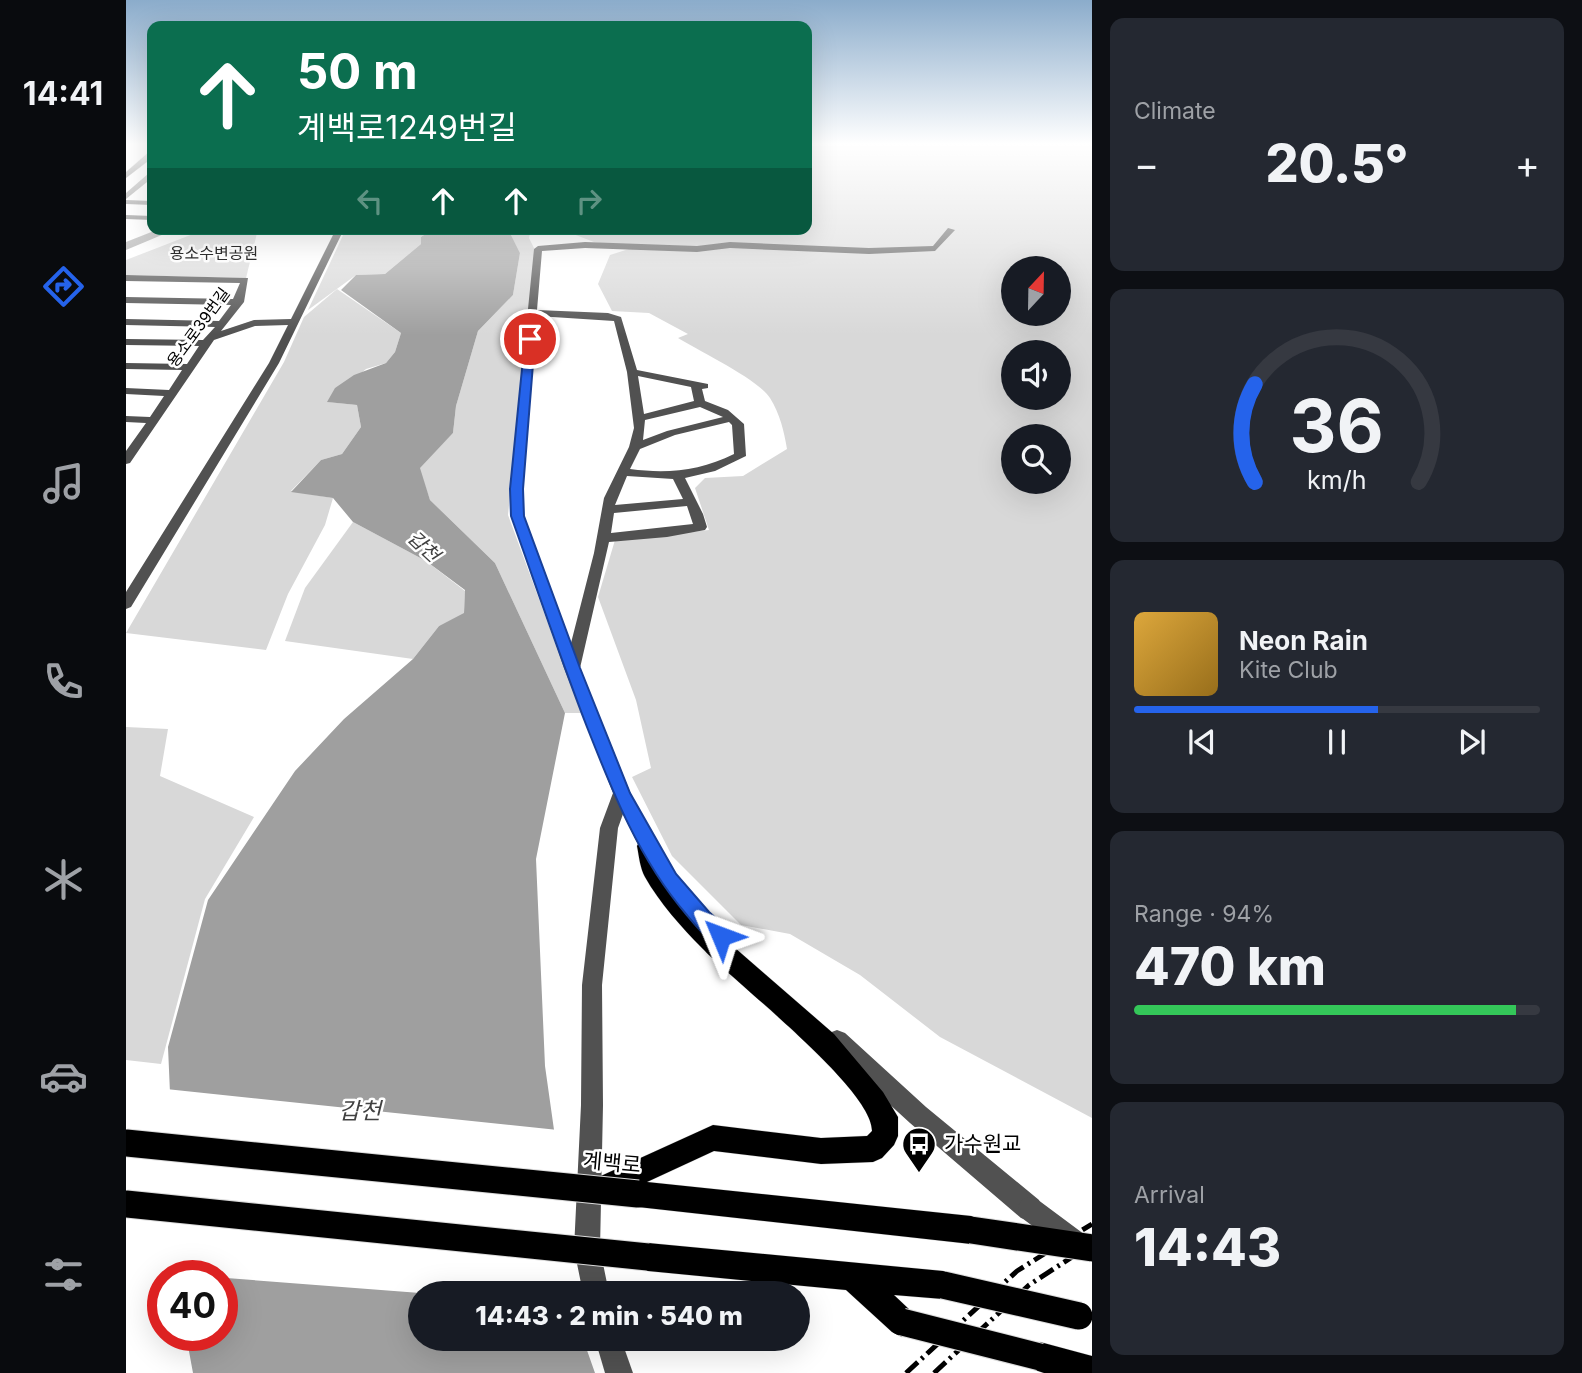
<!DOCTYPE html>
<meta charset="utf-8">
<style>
:root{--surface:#171b24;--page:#242831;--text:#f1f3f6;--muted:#9ea1a6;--line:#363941;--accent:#2563eb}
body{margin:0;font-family:Inter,"Noto Sans KR",sans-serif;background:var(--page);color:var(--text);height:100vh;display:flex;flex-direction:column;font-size:26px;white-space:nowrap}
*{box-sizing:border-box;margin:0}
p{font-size:23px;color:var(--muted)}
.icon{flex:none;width:38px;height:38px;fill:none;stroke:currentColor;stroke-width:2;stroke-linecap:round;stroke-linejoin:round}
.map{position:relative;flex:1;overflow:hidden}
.side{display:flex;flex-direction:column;gap:18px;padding:18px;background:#0d0f14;width:490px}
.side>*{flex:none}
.guide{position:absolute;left:21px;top:21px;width:665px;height:214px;border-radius:14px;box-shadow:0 7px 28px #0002;background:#0b6e4f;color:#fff;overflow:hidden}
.needle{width:46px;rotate:22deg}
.controls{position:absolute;left:875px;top:256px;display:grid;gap:14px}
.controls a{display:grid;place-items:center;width:70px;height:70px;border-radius:50%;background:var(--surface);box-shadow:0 7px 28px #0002;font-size:35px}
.speed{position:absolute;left:21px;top:1260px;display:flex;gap:14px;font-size:35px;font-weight:700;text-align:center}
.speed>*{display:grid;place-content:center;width:91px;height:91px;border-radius:50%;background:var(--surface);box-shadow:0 7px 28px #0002;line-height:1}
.speed .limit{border:10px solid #d22;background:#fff;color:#111}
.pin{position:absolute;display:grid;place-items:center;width:60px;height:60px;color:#fff;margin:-30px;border:4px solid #fff;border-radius:50%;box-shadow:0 2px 7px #0007}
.me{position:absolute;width:77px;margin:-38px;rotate:314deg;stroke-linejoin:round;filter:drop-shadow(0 0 5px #0008)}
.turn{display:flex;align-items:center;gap:24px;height:147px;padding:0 35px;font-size:32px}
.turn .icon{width:91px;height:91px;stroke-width:2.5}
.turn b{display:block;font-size:49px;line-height:60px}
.lanes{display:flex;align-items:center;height:66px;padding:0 35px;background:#0003;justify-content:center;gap:35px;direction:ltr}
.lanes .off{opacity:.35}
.big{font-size:52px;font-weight:800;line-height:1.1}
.side .tile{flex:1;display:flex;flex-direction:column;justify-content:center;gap:10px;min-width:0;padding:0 24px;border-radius:14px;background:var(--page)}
.side .dial{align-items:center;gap:0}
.dial svg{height:182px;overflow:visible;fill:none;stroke:var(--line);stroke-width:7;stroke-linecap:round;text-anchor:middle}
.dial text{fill:var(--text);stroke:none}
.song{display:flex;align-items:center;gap:21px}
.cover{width:84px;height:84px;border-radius:10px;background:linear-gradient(135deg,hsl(40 70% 55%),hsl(40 70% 35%))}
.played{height:7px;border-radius:4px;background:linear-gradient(90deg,var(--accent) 60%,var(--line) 60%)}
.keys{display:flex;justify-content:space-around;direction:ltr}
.heat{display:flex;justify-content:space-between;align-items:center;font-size:38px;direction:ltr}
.charge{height:10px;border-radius:5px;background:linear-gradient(90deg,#34c759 94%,var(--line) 0)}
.trip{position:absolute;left:282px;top:1281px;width:402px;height:70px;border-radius:35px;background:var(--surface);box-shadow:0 7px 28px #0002;font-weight:800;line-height:70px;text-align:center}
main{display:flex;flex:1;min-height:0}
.menu{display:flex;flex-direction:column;width:126px;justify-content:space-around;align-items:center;background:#090b0e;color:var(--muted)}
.menu .icon{width:49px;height:49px}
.menu .active{color:var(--accent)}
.menu b{font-size:32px;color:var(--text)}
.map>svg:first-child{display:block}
.green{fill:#d8d8d8;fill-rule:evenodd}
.water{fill:#9f9f9f}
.pier{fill:#fff}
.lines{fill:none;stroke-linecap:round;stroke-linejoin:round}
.river{fill:#9f9f9f;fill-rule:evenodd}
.major-casing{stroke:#dbdbdb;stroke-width:1}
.minor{fill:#515151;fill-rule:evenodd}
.major{fill:#000;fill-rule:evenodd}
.rail{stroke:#000;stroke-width:5;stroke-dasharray:16 5 2.5 5;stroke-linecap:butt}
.major-bridge-casing{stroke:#dbdbdb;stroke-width:29;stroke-linecap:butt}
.minor-bridge{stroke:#515151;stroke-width:24}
.major-bridge{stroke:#000;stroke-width:27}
.route{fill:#2563eb;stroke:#184099;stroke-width:2}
.labels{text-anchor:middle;stroke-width:5;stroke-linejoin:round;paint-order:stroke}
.far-park-label{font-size:16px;fill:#2f2f2f;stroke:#fff}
.far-street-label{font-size:16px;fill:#000;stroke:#fff}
.water-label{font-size:19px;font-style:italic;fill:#404040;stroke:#fff}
.near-poi-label{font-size:21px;fill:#000;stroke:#fff;text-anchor:start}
.near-street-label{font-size:21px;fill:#000;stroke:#fff}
.near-water-label{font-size:23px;font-style:italic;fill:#404040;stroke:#fff}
</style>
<main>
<nav class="menu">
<b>14:41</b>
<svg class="icon active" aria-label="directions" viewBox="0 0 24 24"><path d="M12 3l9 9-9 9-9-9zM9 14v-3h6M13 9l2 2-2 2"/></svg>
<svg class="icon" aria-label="music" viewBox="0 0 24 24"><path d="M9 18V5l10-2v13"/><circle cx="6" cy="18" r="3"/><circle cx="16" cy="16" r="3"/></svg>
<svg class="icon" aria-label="phone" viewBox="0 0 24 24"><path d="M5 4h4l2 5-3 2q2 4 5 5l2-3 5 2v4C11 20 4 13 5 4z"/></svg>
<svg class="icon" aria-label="climate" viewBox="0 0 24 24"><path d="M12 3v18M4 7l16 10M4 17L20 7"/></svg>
<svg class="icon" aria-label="car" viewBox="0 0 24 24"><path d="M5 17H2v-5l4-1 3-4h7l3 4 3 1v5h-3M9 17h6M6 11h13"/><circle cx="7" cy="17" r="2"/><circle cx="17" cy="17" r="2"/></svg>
<svg class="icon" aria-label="filters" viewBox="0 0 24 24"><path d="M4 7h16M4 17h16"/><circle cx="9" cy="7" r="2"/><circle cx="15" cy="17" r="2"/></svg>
</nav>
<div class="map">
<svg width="966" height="1373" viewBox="0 0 966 1373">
<rect width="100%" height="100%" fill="#fff"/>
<g class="green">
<path d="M681,143h285v975l-152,-81 -80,-62 -70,-41 -49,-9 -69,-69 -40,-79 19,-9 -15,-68 -38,-103 17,-57 94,-10 -14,-42 10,-10 38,-2 44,-27c-3,-18 -7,-35 -17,-51 -12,-19 -71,-47 -92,-60l10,-4 -39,-21 -37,-2 -14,-27 12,-29 22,-7 -38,-6 -34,-13h247zM887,268h46v45h-46zM887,352h46v45h-46zM887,436h46v45h-46z"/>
<path d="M80,229h52l-12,49 -120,-3v-15z"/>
<path d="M220,229h87l-12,8v7l-36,30 -29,1 -48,35z"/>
<path d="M382,229h23l-2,9 6,12 -27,265 73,198h-16l-70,-150 -65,-63 -11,-32 34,-35 3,-27 22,-75 35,-36 7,-42z"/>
<path d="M211,289l64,44 -6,19 -9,11 -20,6 -38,33 29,3 4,22 -19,27 -21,6 -30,31 42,7 -8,27 -37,69 -22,56 -140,-17 158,-271 20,-45z"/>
<path d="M227,522l73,39 39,30 -1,23 -25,12 -26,33 -128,-18 20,-53z"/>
<path d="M0,727l42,2 -8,47 94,41 -49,82 -44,165 -35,-4z"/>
</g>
<path class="water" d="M307,229h75l12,24 -7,42 -35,36 -22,75 -3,27 -33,35 10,32 65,63 70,150 -29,146 9,207 32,227h-157v46h163l12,34h-402l-7,-38h36v-59h-44l-10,-229 40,-147 87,-129 49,-52 69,-60 26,-33 25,-13 1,-23 -39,-29 -73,-39 -20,-24 -42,-6 30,-32 21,-6 19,-27 -4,-22 -30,-3 8,-14 19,-13 32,-12 9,-11 6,-19 -60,-43 15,-15 29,-1 36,-30v-7z"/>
<path class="pier" d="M40,1089l392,41 22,163h-160l-246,-19z"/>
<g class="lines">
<path class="river" d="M33,229h17l-50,21v-8z"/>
<g class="major-casing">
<g id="major">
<path d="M23,152h3v6l-26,20v-6z"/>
<path d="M521,837l7,3 8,28 57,66 115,100 49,58 15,25v19l-4,9 -12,13 -9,4 -52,2 -107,-13 -67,31 324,34 10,4 4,10 -4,10 -10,4 -333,-37 -10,-3 -2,-12 -25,10 -9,-4 -4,-9 4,-9 121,-55 108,13 46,-2 5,-5c1,-42 -137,-148 -170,-183 -20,-20 -43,-46 -57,-71 -5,-9 -6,-21 -8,-31l3,-6z"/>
<path d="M522,1243l295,28 10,4 4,10 -4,10 -10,4 -49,-4 18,17 5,10 -5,10 -10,5 -10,-5 -46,-42 -198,-19 -10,-4 -4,-10 4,-10z"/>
<path d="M914,1342l52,14v17h-48l-15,-5 -4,-11 4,-11z"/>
</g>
</g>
<g class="minor">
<path d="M23,173h3v5l-26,21v-6z"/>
<path d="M0,200l26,1v4l-26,-1z"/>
<path d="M0,215l26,1v4l-26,-1z"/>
<path d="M822,228l7,2 -20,21 -66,3 -139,-6 -33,4 -112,-4 -43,3 -5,59 71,3 13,4 16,53 71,14v4l-6,1 3,12 23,9 16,14 2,32 -31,15 -30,7 18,36 4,13 -2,3 -38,7 -58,5 -29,126 50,124 33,65 -2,6 -7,2 -7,-2 -24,-49 -5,14 -16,157 1,120 -3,144 9,44h-26l-9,-44 7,-144 1,-120 18,-157 13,-35 -49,-125 -52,-152 -2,-27 24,-240 4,-3 47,-4 112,4 33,-4 139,6 64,-2zM411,316l77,5 13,51 7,56 -5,19 -25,51 -10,55 -23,90 -47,-127 -2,-27zM512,376l53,11 3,14 -50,13zM574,407l23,10 -56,14 -24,9 2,-20zM603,422l3,3 2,29c-34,17 -67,20 -104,15l10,-20 35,-14zM501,476l46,3 10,20 -68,6zM561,506l6,18 -82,9 3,-20z"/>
<path d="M210,229h8l-65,134 -148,244 -5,2v-17l143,-229 19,-38 -33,1 -41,14 -84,123 -4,1v-13l20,-28 -20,-1v-6l24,1 14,-21 -38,-2v-6l43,2 13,-20 -56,-1v-6l61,1 12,-18 -73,-1v-6l77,1 12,-13 -89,-2v-6l93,2 12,-16 -105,-2v-6l107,2 7,-16 -114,-2v-6l122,3 -4,24 -23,29 33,-11 37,-1z"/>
<path d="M711,1030l8,3 81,74 113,93 3,9 -3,9 -9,3 -9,-3 -111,-95 -81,-74 -3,-8 3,-8z"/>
<path d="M469,1339h26l12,34h-28z"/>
</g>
<use href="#major" class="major"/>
<g class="rail">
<path d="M780,1373l111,-102 75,-47"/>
<path d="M808,1373l95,-88 63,-41"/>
</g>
<g class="major-bridge-casing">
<g id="major-bridge">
<path d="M0,1143l512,51"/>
<path d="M0,1204l522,53"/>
<path d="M845,1230l121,18"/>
<path d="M817,1285l136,31"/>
<path d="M776,1322l138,35"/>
</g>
</g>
<path class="minor-bridge" d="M904,1209l43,32"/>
<use href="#major-bridge" class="major-bridge"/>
</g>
<linearGradient id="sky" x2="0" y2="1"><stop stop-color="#8baccb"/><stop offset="0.43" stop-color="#fff"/><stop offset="1" stop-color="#fff" stop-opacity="0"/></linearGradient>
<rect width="966" height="335" fill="url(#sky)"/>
<path class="route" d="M404,336l5,3 -12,150 1,27 56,152 50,125 46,81 33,38 19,17 3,7 -3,7 -7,3c-14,-6 -25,-20 -35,-32 -47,-55 -73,-121 -99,-187 -27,-70 -51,-141 -76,-211l-1,-27 15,-150z"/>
<defs>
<g id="bus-pin" transform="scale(1.75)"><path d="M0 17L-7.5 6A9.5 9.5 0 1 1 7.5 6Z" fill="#000" stroke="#fff"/><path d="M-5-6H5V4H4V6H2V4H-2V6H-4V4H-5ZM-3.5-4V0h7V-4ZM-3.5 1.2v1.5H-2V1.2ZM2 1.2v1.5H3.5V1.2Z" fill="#fff"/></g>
</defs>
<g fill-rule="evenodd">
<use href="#bus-pin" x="793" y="1144"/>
</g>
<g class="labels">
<g class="far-park-label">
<text x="88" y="259">용소수변공원</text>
</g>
<g class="far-street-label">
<text transform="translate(72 327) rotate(-54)" y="6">용소로39번길</text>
</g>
<g class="water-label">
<text transform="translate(298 546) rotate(43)" y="7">갑천</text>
</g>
<g class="near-poi-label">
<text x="818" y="1151">가수원교</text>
</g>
<g class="near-street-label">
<text transform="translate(486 1163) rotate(5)" y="7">계백로</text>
</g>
<g class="near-water-label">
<text x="234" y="1119">갑천</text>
</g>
</g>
</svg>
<div class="controls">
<a><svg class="needle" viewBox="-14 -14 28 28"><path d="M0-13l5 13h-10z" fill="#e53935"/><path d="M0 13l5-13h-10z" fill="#9ea1a6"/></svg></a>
<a><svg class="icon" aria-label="sound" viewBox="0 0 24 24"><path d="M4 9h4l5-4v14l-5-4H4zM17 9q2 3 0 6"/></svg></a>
<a><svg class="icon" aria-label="search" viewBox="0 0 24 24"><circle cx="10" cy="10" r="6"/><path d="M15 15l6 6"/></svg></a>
</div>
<div class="speed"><div class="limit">40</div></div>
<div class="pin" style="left:404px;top:339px;background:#d93025"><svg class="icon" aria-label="arrive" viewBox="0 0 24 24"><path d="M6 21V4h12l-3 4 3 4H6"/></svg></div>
<svg class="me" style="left:595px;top:936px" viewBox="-20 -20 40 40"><path d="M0-17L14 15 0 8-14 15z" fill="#2563eb" stroke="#fff" stroke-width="4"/></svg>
<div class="trip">14:43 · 2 min · 540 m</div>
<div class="guide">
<div class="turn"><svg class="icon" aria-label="ahead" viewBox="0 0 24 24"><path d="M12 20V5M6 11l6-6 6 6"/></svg><div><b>50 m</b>계백로1249번길</div></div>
<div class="lanes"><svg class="icon off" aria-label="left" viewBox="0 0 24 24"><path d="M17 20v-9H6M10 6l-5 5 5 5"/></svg><svg class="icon" aria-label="ahead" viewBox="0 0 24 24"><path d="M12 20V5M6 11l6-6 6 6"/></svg><svg class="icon" aria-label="ahead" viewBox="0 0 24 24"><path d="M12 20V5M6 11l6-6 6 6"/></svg><svg class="icon off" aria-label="right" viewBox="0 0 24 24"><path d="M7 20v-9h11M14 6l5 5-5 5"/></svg></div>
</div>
</div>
<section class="side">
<div class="tile"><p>Climate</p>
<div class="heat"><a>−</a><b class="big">20.5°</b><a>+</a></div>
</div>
<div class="tile dial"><svg viewBox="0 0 100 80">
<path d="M14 69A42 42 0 1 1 86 69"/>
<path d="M14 69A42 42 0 0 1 14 26" stroke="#2563eb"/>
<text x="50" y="56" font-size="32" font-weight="700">36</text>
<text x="50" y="72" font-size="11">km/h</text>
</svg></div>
<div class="tile">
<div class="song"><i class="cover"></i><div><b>Neon Rain</b><p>Kite Club</p></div></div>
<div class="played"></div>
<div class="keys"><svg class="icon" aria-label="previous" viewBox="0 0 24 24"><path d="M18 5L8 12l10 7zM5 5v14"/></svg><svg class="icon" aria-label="pause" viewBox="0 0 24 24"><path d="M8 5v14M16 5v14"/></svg><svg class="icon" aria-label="next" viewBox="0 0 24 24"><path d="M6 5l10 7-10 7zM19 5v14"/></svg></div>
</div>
<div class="tile"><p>Range · 94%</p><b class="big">470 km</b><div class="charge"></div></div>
<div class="tile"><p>Arrival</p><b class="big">14:43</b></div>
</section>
</main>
